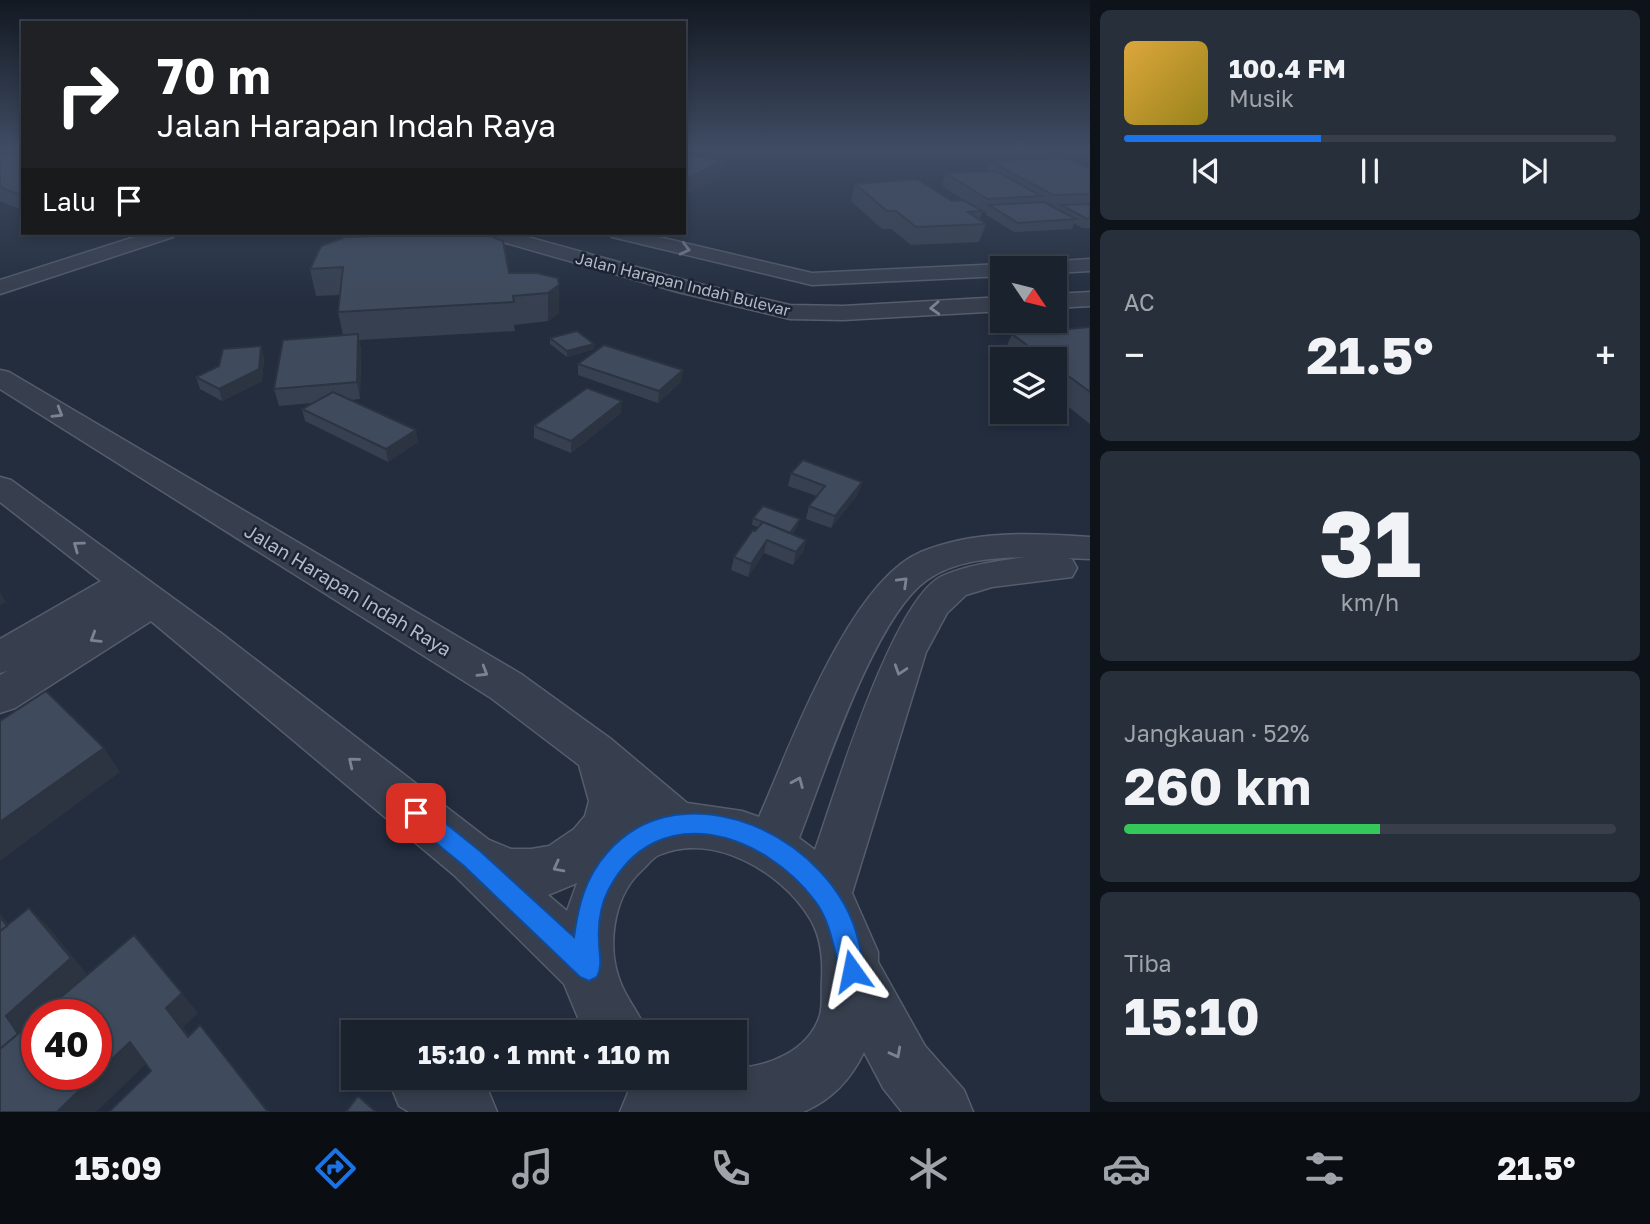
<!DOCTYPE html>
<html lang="id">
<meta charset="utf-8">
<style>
:root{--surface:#1a222e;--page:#272f3a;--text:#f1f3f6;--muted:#9fa4aa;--line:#383f4a;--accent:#1a73e8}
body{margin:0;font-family:"Golos Text",sans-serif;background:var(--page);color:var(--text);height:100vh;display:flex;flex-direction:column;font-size:26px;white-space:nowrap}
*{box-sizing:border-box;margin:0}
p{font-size:23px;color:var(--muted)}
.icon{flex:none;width:38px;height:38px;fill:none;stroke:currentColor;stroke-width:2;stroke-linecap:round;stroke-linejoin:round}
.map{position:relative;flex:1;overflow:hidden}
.side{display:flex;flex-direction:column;gap:10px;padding:10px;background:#0e1319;width:560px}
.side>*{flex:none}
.hud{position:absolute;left:21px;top:21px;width:665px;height:214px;border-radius:0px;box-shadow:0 4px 10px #0003,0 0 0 2px var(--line);background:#202124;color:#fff;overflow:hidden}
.needle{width:46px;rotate:125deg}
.buttons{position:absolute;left:990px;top:256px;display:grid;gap:14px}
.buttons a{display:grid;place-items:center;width:77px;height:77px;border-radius:0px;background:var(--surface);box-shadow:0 4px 10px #0003,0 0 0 2px var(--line);font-size:35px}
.speed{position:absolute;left:21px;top:999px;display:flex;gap:14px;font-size:35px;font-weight:700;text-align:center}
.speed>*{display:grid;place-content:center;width:91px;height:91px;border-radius:50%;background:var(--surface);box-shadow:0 4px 10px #0003,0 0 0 2px var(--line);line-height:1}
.speed .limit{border:10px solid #d22;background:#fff;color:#111}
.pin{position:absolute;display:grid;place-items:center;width:60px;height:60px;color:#fff;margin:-30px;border-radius:14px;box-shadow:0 4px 10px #0006}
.me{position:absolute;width:77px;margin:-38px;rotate:348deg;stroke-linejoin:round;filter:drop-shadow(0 0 5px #0008)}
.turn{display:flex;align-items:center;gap:24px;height:147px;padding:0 21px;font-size:32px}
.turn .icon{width:91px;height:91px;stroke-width:2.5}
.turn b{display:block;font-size:49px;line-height:60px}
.then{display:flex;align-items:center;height:66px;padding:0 21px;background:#0003;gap:14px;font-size:26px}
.big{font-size:52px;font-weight:700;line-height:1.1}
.side .card{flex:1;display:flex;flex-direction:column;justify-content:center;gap:10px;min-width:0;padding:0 24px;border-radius:10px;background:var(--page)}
.side .dial{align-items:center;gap:0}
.dial b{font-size:91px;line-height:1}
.song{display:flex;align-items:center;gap:21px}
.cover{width:84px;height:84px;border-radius:10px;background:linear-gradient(135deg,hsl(40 70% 55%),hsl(50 70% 35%))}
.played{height:7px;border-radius:4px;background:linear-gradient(90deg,var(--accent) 40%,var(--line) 40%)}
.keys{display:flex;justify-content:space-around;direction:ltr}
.heat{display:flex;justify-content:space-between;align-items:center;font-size:38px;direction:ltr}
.charge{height:10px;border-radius:5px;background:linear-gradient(90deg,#34c759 52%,var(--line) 0)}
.trip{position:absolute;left:341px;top:1020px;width:406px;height:70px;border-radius:0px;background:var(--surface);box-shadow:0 4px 10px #0003,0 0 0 2px var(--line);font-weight:700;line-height:70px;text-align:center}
.tab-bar{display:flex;height:112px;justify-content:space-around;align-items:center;background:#0a0e12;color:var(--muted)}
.tab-bar .icon{width:49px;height:49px}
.tab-bar .active{color:var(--accent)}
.tab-bar b{font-size:32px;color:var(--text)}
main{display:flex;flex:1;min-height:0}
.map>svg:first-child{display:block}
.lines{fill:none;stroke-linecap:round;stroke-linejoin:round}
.minor-casing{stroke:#555d6c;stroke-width:3}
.minor{fill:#373f4e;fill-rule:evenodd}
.wall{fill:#364050}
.shaded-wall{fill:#2c3441}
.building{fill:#3f4b5d;stroke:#2c3441;stroke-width:2}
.oneway{stroke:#7b8392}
.route{fill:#1a73e8;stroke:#114b97;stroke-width:2}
.labels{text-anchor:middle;stroke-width:5;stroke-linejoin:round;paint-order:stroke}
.far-street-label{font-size:16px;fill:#b3bac9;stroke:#1c2433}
.street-label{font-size:19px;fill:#b3bac9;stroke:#1c2433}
</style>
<main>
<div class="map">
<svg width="1090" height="1112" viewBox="0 0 1090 1112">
<rect width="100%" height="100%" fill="#232d3e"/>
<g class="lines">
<g class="minor-casing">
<g id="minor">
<path d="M147,233h29l-3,4 -173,57v-14z"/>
<path d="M482,233h31l178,49 99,23 53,1 160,-9v14l-160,9 -53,-1 -112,-27 -193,-55z"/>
<path d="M609,233h33l170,40 191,-9 9,4h-9v8l-191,9 -200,-48z"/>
<path d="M1090,259v12l-35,2v-5h-23l3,-4 7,-2z"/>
<path d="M1090,292v14l-35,2v-14z"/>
<path d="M0,370l9,2 512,302 90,65 76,64 55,8 17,6c31,-70 90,-235 162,-265 53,-22 112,-19 169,-15v22l-23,-1 5,1 5,9 -5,9 -80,10 -26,8 -19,18 -21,39 -74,241 26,59v10l47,84 39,44 9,22h-71l-19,-24 -19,-36c-13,27 -32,48 -61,60h-183l14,-34h101v-10c33,-1 74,-17 85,-53 3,-11 1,-25 2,-37 1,-21 -1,-42 -13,-61 -28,-45 -96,-86 -150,-62 -7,3 -13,12 -19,17 -28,27 -34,79 -18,114 7,16 18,29 25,46h-63l-20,-48 -110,-109 -303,-254 -136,87 -15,5v-38l7,-4 -7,2v-34l101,-58 -101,-79v-25l11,3 210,153 268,207 22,9h20l18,-3 25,-17 11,-13 4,-15 -10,-36 -88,-67 -491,-309zM1025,557c-27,4 -58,8 -83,19 -50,24 -107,218 -127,274l-16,-12c25,-64 75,-221 128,-258 29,-20 64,-22 98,-23zM577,883l-10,28 -19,-16z"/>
<path d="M393,1078h75l20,12 9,22h-88l-10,-6 -9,-22z"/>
</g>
</g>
<use href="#minor" class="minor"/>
</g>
<g class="wall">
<path d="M23,151v59l-23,-9v-45z"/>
<path d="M990,161l100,8v59h-8l-8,-5 -2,6 -58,3 -29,-18 1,-2h-4l-3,8 7,4 -7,18 -68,3 -20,-16h-9l-31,-28 4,-17 116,21 -29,-19 4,-13 41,-2z"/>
<path d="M321,246l188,27h28l22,40 -11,8 -34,4 1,6 -156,9 2,10 -1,49 -9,1 67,42 -30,20 -83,-41 -3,-12 10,-6 -33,3 -5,-17 69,-54 -5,-23 2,-17 -24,1 -6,-27z"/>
<path d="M1090,327v97l-35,-28v-37h-48l-4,-4 9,-21z"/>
<path d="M550,338l44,11 -27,8 -17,-13z"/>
<path d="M264,357l-2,24 -40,20 -22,-12 -4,-12 23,-11z"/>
<path d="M578,364l103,18 -23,21 -80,-28z"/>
<path d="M621,413l-50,40 -37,-15v-12z"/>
<path d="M791,473l71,9 -4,12 -27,34 -25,-9 3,-13 8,-10 -29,-10z"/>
<path d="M753,518l45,8 -6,8 14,6 -3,12 -10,13 -29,-12 -16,24 -17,-7 3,-13 24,-30 -6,-2z"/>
</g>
<g class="shaded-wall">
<path d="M723,161l-2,16 -37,19v-16z"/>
<path d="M559,285v28l-11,8v-28z"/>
<path d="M358,334l3,16 -1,49 -3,-17z"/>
<path d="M594,344v5l-27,8v-6z"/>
<path d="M261,346l3,11 -2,24 -40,20 -3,-12z"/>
<path d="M683,370l-2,12 -23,21 1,-12z"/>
<path d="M622,401l-1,12 -50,40v-12z"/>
<path d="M416,430l2,12 -30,20 -2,-13z"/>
<path d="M862,482l-4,12 -27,34 4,-12z"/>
<path d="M800,519l-2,7 -10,13 2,-6z"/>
<path d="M767,540l-3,13 -16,24 3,-13z"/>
<path d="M806,540l-3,12 -10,13 3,-13z"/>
<path d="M0,592l6,10 -6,3z"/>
<path d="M104,748l16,24 -120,89v-39z"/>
<path d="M29,908l17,16 41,50 -45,41h-5v5l-19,14 -12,-18z"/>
<path d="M0,913l20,26 -20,16z"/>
<path d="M152,956l46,57 -15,14 21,28 -16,-18 -22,-29z"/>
<path d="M200,1025l15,18 55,69h-2z"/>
<path d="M130,1042l20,18 -54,52h-39z"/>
</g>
<g class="building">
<path d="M23,151v45l-23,-9v-31z"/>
<path d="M684,153l39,8 -39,19z"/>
<path d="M1067,158l23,11v25l-37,1 -63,-34z"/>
<path d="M996,171l45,25 -54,3 -41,-26z"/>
<path d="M917,179l35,22 11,-1 19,11 -14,1 18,12 -70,3 -20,-16h-9l-32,-27z"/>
<path d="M1044,202l32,17 -58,4 -29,-18z"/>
<path d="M1090,204v14l-3,1 -26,-14z"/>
<path d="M376,233l110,1 17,7 6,32h28l21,5 1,7 -11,8 -35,3 1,6 -176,10 5,-45 -33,2 11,-23 24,-9 29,-1z"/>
<path d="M1090,327v65l-35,-26v-7h-9l-34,-25z"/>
<path d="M577,331l17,13 -27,7 -17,-13z"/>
<path d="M358,334l-1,48 -83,7 9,-49z"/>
<path d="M604,345l79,25 -24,21 -81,-27z"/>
<path d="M261,346l-2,23 -40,20 -23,-12 23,-11 4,-17z"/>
<path d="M587,388l35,13 -51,40 -37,-15z"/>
<path d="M333,392l83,38 -30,19 -84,-40z"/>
<path d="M803,460l59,22 -27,34 -26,-10 16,-20 -34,-13z"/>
<path d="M763,506l37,13 -10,14 -37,-15z"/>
<path d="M763,522l43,18 -10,12 -29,-12 -16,24 -17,-7 19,-27 2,1z"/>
<path d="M46,691l58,57 -104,74v-101z"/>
<path d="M29,908l42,50 -65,58 12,18 -18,15v-118z"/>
<path d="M0,917l7,9 -7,5z"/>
<path d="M134,935l48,58 -16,15 22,29 12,-12 68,87h-159l42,-41 -21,-29 -34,32v-59h-56z"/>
<path d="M37,1018v56h59l-39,38h-57v-63z"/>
<path d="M358,1096l18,16h-30z"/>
</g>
<defs><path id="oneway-chevron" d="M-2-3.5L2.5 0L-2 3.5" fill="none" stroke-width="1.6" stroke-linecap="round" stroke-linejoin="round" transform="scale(1.75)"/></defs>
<g class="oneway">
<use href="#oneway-chevron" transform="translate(685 249) rotate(14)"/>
<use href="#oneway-chevron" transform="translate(935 308) rotate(177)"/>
<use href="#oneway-chevron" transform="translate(58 413) rotate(31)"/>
<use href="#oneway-chevron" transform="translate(78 546) rotate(-144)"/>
<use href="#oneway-chevron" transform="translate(903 582) rotate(-44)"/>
<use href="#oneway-chevron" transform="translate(95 638) rotate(148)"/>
<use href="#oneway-chevron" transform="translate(900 670) rotate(108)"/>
<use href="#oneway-chevron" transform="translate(483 672) rotate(31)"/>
<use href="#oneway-chevron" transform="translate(353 762) rotate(-141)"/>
<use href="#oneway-chevron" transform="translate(798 782) rotate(-67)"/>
<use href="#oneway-chevron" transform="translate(558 867) rotate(152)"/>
<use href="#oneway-chevron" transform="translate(896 1053) rotate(62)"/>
</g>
<linearGradient id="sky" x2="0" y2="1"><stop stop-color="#131922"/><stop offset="0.49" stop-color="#3f4c63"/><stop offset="1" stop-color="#3f4c63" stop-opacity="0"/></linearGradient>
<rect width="1090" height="304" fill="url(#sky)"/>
<path class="route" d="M416,803l8,3 56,45 94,86c4,-30 11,-59 32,-83 77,-90 228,-16 252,85 3,14 9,28 3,41l-9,4 -8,-4c-11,-26 -11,-55 -29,-79 -51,-68 -157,-104 -206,-12 -8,15 -11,35 -10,52 0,13 4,24 -2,36l-8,4 -9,-4 -116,-111 -56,-46 -3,-7 3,-7z"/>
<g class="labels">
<g class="far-street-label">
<text transform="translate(683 284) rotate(14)" y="6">Jalan Harapan Indah Bulevar</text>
</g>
<g class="street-label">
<text transform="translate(348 590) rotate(31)" y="7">Jalan Harapan Indah Raya</text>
</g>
</g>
</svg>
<div class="buttons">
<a><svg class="needle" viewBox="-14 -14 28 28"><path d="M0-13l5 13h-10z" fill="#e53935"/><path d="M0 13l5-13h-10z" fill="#9fa4aa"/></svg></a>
<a><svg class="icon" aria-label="layers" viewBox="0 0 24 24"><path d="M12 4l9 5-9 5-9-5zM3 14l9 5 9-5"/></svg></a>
</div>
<div class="speed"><div class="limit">40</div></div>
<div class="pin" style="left:416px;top:813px;background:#d93025"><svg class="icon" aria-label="arrive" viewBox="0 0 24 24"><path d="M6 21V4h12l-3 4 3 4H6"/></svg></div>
<svg class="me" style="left:852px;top:971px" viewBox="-20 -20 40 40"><path d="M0-17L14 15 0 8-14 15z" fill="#1a73e8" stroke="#fff" stroke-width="4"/></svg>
<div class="trip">15:10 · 1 mnt · 110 m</div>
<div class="hud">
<div class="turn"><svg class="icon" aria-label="right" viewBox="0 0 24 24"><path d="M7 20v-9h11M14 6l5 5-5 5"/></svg><div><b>70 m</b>Jalan Harapan Indah Raya</div></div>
<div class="then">Lalu<svg class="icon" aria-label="arrive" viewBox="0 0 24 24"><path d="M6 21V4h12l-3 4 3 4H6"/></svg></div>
</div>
</div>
<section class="side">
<div class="card">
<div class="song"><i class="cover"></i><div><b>100.4 FM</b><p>Musik</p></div></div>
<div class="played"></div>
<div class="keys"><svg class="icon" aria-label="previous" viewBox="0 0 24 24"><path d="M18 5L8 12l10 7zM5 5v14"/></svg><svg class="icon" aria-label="pause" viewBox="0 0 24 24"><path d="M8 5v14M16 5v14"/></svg><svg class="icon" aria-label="next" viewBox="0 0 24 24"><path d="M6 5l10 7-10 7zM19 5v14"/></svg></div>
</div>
<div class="card"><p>AC</p>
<div class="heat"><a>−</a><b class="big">21.5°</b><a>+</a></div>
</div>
<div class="card dial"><b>31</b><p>km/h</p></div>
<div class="card"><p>Jangkauan · 52%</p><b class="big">260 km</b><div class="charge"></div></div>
<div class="card"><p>Tiba</p><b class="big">15:10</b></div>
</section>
</main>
<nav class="tab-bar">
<b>15:09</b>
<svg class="icon active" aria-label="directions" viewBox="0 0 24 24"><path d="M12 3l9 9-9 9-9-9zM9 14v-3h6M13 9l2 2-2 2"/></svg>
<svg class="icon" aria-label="music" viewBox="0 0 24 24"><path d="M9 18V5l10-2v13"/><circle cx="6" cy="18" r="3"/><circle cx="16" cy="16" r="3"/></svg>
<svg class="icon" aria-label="phone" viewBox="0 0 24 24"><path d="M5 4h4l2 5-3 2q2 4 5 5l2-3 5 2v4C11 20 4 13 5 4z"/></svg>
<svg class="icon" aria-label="climate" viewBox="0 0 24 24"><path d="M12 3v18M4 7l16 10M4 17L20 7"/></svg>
<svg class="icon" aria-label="car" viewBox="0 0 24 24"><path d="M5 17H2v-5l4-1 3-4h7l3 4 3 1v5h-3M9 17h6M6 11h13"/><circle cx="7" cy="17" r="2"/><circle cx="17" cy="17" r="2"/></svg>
<svg class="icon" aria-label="filters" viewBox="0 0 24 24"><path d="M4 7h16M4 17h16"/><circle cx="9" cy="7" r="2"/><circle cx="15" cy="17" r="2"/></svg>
<b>21.5°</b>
</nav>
